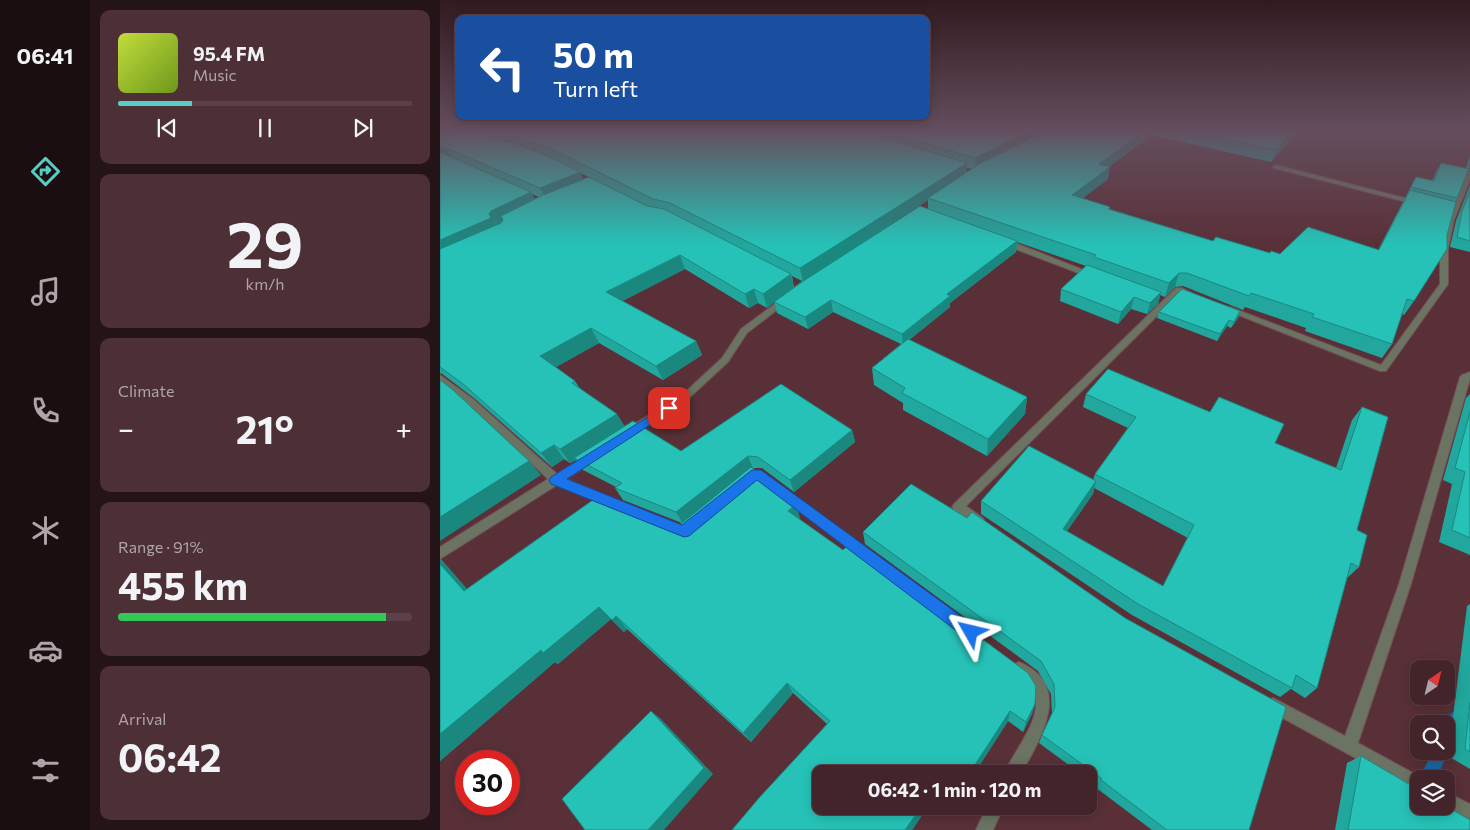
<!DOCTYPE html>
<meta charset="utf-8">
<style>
:root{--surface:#43242a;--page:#4d3036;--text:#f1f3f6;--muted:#afa4a8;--line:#5b4147;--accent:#56cec4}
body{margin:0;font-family:Commissioner,sans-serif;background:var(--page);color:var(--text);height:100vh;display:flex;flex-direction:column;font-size:19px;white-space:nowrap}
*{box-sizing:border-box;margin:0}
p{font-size:16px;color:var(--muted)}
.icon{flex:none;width:28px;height:28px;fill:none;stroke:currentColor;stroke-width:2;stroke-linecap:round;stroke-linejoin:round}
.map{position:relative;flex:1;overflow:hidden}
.sheet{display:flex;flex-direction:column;gap:10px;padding:10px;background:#251417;width:350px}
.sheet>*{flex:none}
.banner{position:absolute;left:15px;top:15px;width:475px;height:105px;border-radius:10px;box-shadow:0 2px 12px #0003,0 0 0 1px var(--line);background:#1a4fa0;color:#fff;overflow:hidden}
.needle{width:32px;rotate:35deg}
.fabs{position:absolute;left:970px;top:660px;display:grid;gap:10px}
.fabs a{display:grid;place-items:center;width:45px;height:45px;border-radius:10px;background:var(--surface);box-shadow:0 2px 12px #0003,0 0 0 1px var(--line);font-size:25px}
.speed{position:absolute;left:15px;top:750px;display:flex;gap:10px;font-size:25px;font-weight:700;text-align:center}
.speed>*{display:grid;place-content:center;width:65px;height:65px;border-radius:50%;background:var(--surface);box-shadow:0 2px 12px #0003,0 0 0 1px var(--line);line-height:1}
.speed .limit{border:8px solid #d22;background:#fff;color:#111}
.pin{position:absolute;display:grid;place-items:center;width:42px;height:42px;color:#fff;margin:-21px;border-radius:10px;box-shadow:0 2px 8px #0006}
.me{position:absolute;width:55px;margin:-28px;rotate:307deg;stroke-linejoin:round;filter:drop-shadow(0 0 4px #0008)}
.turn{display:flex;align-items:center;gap:18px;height:105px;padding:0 15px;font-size:22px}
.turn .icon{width:65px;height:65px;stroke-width:2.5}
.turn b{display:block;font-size:35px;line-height:42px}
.big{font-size:38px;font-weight:700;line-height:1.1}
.sheet .widget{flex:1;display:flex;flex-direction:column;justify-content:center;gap:8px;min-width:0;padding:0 18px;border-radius:10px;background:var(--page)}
.sheet .dial{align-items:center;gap:0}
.dial b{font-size:65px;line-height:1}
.song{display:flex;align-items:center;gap:15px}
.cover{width:60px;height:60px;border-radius:8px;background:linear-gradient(135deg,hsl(70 70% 55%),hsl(80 70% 35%))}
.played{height:5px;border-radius:2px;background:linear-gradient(90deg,var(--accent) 25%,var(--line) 25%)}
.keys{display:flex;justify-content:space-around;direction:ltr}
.heat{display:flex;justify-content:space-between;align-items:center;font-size:28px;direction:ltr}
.charge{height:8px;border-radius:4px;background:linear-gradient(90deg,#34c759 91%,var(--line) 0)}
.trip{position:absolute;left:372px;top:765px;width:285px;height:50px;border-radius:10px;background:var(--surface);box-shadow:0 2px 12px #0003,0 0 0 1px var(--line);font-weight:700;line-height:50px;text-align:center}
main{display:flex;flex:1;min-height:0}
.dock{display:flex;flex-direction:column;width:90px;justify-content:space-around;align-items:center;background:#1b0e11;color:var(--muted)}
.dock .icon{width:35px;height:35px}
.dock .active{color:var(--accent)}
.dock b{font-size:22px;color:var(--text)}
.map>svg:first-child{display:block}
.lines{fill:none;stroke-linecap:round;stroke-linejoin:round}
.stream{fill:#1968a5;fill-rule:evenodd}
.minor-casing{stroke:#734d54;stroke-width:2}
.minor{fill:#6b7362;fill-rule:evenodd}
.wall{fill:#21a79d;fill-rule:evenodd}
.shaded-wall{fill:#1b8880}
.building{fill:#26c2b7;stroke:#1b8880}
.route{fill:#1a73e8;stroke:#114b97}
</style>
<main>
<nav class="dock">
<b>06:41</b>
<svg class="icon active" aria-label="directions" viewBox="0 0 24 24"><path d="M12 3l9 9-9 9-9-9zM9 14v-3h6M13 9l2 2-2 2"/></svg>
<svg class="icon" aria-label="music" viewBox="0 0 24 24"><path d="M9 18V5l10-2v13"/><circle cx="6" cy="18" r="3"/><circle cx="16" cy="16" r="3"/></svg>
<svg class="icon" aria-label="phone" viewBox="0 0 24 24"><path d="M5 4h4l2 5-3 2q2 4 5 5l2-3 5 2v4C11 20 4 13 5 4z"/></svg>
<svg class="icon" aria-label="climate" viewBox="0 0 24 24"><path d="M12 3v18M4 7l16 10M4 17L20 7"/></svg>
<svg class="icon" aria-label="car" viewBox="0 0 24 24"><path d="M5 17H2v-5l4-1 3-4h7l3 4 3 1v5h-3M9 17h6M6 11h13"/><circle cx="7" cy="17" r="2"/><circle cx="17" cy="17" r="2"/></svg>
<svg class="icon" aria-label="filters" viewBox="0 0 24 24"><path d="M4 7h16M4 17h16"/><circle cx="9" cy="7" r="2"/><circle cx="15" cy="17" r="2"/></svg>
</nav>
<section class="sheet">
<div class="widget">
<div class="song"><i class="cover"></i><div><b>95.4 FM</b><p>Music</p></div></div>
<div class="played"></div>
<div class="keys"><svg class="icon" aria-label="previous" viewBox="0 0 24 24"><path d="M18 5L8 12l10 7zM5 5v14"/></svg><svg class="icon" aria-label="pause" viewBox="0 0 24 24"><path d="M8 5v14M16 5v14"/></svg><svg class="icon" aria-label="next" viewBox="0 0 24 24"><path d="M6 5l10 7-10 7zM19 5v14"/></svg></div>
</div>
<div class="widget dial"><b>29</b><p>km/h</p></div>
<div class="widget"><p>Climate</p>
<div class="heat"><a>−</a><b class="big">21°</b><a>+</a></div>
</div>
<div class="widget"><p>Range · 91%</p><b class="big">455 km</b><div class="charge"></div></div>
<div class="widget"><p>Arrival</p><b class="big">06:42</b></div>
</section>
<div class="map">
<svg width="1030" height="830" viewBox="0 0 1030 830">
<rect width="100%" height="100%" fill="#593038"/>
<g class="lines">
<path class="stream" d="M1015,711l5,3 3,5 -12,27 -3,2 1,3 -13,28h-17l14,-28h13l-1,-27 5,-10z"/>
<g class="minor-casing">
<g id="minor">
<path d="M836,165l144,37 1,1 -3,2 -144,-37 -1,-1z"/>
<path d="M1030,171v9l-16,40 -6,29v35l-62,87h-6l-157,-62 1,-2h6l151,58 59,-81v-35l8,-29 19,-47z"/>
<path d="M562,240h6l88,35 -4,2h-3l-87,-33z"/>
<path d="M736,288h6l15,8 -4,2 -13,-5 -214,213 17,12 2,4 -2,4c-10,3 -21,-10 -29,-16l-2,-3 2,-3z"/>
<path d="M344,297h6l1,2 -44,34 -19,29 -40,37 -54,36h-8l-1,-3 1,-3 56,-34 40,-37 19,-29z"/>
<path d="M1030,372v7l-59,205 -53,159 66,36h-5v14l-151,-83 -2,-5 2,-5 5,-2 72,38 54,-152 61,-207 2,-2z"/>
<path d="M0,375l33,24 84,75 30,-19h8l1,3 -1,3 -29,18 46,19 2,3 -2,3 -4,2 -4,-2 -47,-19 -117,74v-12l108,-68 -81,-76 -27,-20z"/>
<path d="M329,478l96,69 2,4 -2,4 -4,1 -4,-1 -92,-70 -2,-3 2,-3z"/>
<path d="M579,662c55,23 22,76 2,112h-17c9,-22 38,-54 31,-79 -4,-12 -19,-15 -23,-26l2,-5z"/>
<path d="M1006,792l24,12v17l-29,-15h5z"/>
<path d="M547,806h17l-11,24h-17z"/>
</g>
</g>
<use href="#minor" class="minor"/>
</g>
<g class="wall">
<path d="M0,129h604v3l5,-3h-2h253l-29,33 -119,-27 -43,31 -1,13 -26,19 28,9v2l103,32 57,12 10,1 98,-4 38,-73 16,4 4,-9 5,-9 25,5 4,-13v15l-2,1 -54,130 -10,14 -2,-1 -10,30 -10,14 -77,-27 1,-3 -61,-21 -2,3 -60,-24 -8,1 -10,10 -5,-2 -2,9 -11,10 -16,-5 -13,15 -58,-23 1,-12 25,-23 -69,-24 -1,10 -66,51v4l-41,33 118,57 -2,17 -38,42 -84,-46v-7l-29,-18 -2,-17 29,-24 -68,-32 -25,17 -31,-16 -3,-11 -7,6 -9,-5 -9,5 -64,-39 -63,32 74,40 6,14 -39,25 -64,-37 -43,24 19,14 4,6 45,39 57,25 171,-21 3,12 -61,50 -32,-24h-9l27,25 20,25 -1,1 236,185 -3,10 -9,18 -15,-11 -34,53h-153v32h107l-16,24h-180l95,-106 -34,-31 -42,49 -124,-113 -3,3 -13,-13 -53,45 -3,-2 -115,99v-202l27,30 215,-66 -59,-23 -8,-12 1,-1 -33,-17 -7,-10 -6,3 -6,-4 -12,8 -78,-69 -33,-25 -1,1zM527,168l5,1 -5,4zM140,173l9,4 -6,2zM92,194l7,3 -5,2zM488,200v9l-46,21zM352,276l10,5 -8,6z"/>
<path d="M1030,185v67l-20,-5 6,-26z"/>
<path d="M800,311l-2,7 -7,10 -4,-2 -10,15 -60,-23 2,-6z"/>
<path d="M646,394l189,49 61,25 16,-48 10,-13 -5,123 2,37 -12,11 -30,110 -12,10 -14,-9 -11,8 -148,-82 -151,-101v-13l112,-21 2,-6 33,-46 -45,-21zM654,488l94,50 -25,48 -96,-55 26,-37z"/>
<path d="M1030,394v161l-31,-13 13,-58 -9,-4 23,-82z"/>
<path d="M471,484l338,346h-97l-57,-43 1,-2 -7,-5v-6h-8l-42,-31 3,-8 10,-21 -1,-20 -13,-23 -173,-127 -2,-12z"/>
<path d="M1030,604v165l-22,-13 19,-150z"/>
<path d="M921,756l109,74h-135l12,-67z"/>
<path d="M506,806h7l-3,5z"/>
</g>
<g class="shaded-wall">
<path d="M593,129h11l-1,5 -68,36v-12z"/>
<path d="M707,129h6l-1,6 -55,41 2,-12z"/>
<path d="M855,129h5l-29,33 5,-12z"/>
<path d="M4,147l8,11 -12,3v-13z"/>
<path d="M527,163v12l-39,23v2l-125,82 -3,-14z"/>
<path d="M670,167l-2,12 -38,29 2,-13z"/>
<path d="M140,172l6,13 -39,16 -7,-13z"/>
<path d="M91,192l7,13 -98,53v-18l49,-26 2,-3z"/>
<path d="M577,241l-1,11 -66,51v4l-47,38 -1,-11 45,-40z"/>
<path d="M240,255l5,14 -72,37 -7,-14z"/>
<path d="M739,273l-4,14 -10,10 4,-14z"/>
<path d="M351,274l3,13 -27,21 -4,-14z"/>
<path d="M314,289l4,14 -9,5 -4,-14z"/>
<path d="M721,292l-3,12 -11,10 3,-11z"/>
<path d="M694,297l-3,12 -13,15 3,-12z"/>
<path d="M391,300l2,12 -25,17 -3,-12z"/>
<path d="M800,311l-2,7 -7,10 3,-6z"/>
<path d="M789,320l-2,6 -10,15 3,-7z"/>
<path d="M151,328l8,15 -49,27 -10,-14z"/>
<path d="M256,341l6,14 -39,25 -7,-14z"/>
<path d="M587,397l-2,17 -38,42 1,-17z"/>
<path d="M177,414l9,14 -52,30 2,2 -6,3 -10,-14z"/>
<path d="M412,430l3,12 -61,50 -4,-12z"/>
<path d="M114,445l10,14 -12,8 -11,-14z"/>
<path d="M308,456l5,12 -70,56 -7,-12z"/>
<path d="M89,461l12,14 -101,66v-24z"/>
<path d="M656,481l-3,13 -33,47 3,-12z"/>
<path d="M338,487l5,14 -9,-11z"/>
<path d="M356,504l4,14 -7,6 -5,-13z"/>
<path d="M0,559l2,1 38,44 -16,-13 -24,-27z"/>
<path d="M159,607l12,12 -53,45 -3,-2 -115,99v-27l101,-84z"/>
<path d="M176,616l11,13 -3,3 -12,-12z"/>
<path d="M347,683l6,10 -42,49 -8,-9z"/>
<path d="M595,704l-3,10 -9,18 3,-10z"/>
<path d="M211,711l10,8 52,55 -49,56h-16z"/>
<path d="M570,711l-2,10 -34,53h-5z"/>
<path d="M482,806h6l-16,24h-7z"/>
</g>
<g class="building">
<path d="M0,129h17l57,14 34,13 32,16 -40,16 -96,-41 -4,1z"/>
<path d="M42,129h374l111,34 -167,105 -130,-65 -17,-4 -99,-49 -35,-12z"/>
<path d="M436,129h157l-58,29z"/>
<path d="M609,129h98l-48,35 11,3 -38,28 38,12 -2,2 105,32 3,-4 54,16 1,-2 9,3 28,-27 71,23 31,-60 46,12 -9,33v14l-33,52 -7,-2 -15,45 -80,-27 2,-3 -63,-21 -2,3 -62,-23h-8l-10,10 -75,-26 2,-2 -168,-57 51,-34 63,-31z"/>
<path d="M739,129h116l-19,21z"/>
<path d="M2,153l89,39 -40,19 -2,3 2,4 -51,22v-86z"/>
<path d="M1001,163l28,6 1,-5v2l-13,32 -46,-11 5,-10 18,4z"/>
<path d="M149,177l58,29 17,3 127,65 -28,20 -9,-5 -9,5 -65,-39 -74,37 90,49 -40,25 -65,-38 -51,28 35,25 -3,2 45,31 -57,35 -6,-4 -13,8 -79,-70 -22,-16v-118l61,-26 2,-3 -2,-4 42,-21z"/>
<path d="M1030,191v50l-13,-4 5,-26z"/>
<path d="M480,206l97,35 -70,53 3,2 -48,38 -71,-34 -26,17 -31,-15 31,-22z"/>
<path d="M647,265l74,27 -11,11 -16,-6 -13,15 -60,-23z"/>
<path d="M742,289l58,22 -6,11 -5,-2 -9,14 -61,-22z"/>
<path d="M468,339l119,58 -39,42 -86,-46 3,-5 -33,-20z"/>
<path d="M668,369l102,43 9,-15 65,27 -9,19 66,27 21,-63 26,10 -31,113 10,5 -8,32 -8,-4 -34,125 -21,-13 -4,13 -154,-84 -157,-103 48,-55 67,35 -33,48 100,57 31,-61 -99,-51 41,-57 -50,-23z"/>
<path d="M0,380l13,10 76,71 -89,56z"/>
<path d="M341,384l71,46 -62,50 -32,-23 -10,-1 -72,56 -61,-24 7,-5 -48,-25 59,-37 48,30z"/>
<path d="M1030,412v126l-18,-8 13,-58 -10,-4z"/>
<path d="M311,467l27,20 -4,3 22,14 -8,7 55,39 8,-8 177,131 8,13 -1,18 -9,18 -16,-11 -41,63h-148v32h101l-17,24h-173l27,-32 71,-77 -43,-38 -44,50 -127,-117 -4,4 -13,-13 -56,46 -2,-3 -101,84v-170l24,27 136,-96 76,30 5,-1z"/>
<path d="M471,484l56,34 5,-6 153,106 161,89 -37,123h-82l-66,-50v-2l-59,-43 13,-28 -1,-23 -13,-23 -178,-129z"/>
<path d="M1030,702v50l-5,-3z"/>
<path d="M211,711l53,57 -56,62h-63l-23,-31z"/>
<path d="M921,756l58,34v16h27l24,14v10h-122z"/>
</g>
<linearGradient id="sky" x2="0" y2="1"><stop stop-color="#311a1f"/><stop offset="0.53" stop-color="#644e5e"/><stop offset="1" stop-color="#644e5e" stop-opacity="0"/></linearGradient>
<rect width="1030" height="245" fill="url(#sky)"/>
<path class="route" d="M229,404l6,4 -2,2 -106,69 115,46 70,-55h9l215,157 3,5 -3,6 -5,2 -5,-2 -209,-158 -68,56 -5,1 -133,-53 -2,-4 2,-3z"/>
</svg>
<div class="fabs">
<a><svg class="needle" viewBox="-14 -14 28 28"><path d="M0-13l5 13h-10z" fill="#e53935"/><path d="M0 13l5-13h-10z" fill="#afa4a8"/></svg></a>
<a><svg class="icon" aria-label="search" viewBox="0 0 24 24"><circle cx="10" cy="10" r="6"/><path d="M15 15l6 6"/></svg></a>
<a><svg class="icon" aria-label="layers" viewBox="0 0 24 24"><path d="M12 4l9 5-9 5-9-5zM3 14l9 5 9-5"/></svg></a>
</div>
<div class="speed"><div class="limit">30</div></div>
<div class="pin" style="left:229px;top:408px;background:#d93025"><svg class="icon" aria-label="arrive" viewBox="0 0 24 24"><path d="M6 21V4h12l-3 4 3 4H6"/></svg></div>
<svg class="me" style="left:531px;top:632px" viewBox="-20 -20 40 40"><path d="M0-17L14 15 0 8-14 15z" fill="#1a73e8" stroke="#fff" stroke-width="4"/></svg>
<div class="trip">06:42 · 1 min · 120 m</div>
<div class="banner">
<div class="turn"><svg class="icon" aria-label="left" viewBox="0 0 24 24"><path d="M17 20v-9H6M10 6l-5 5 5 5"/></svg><div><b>50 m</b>Turn left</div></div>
</div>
</div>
</main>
